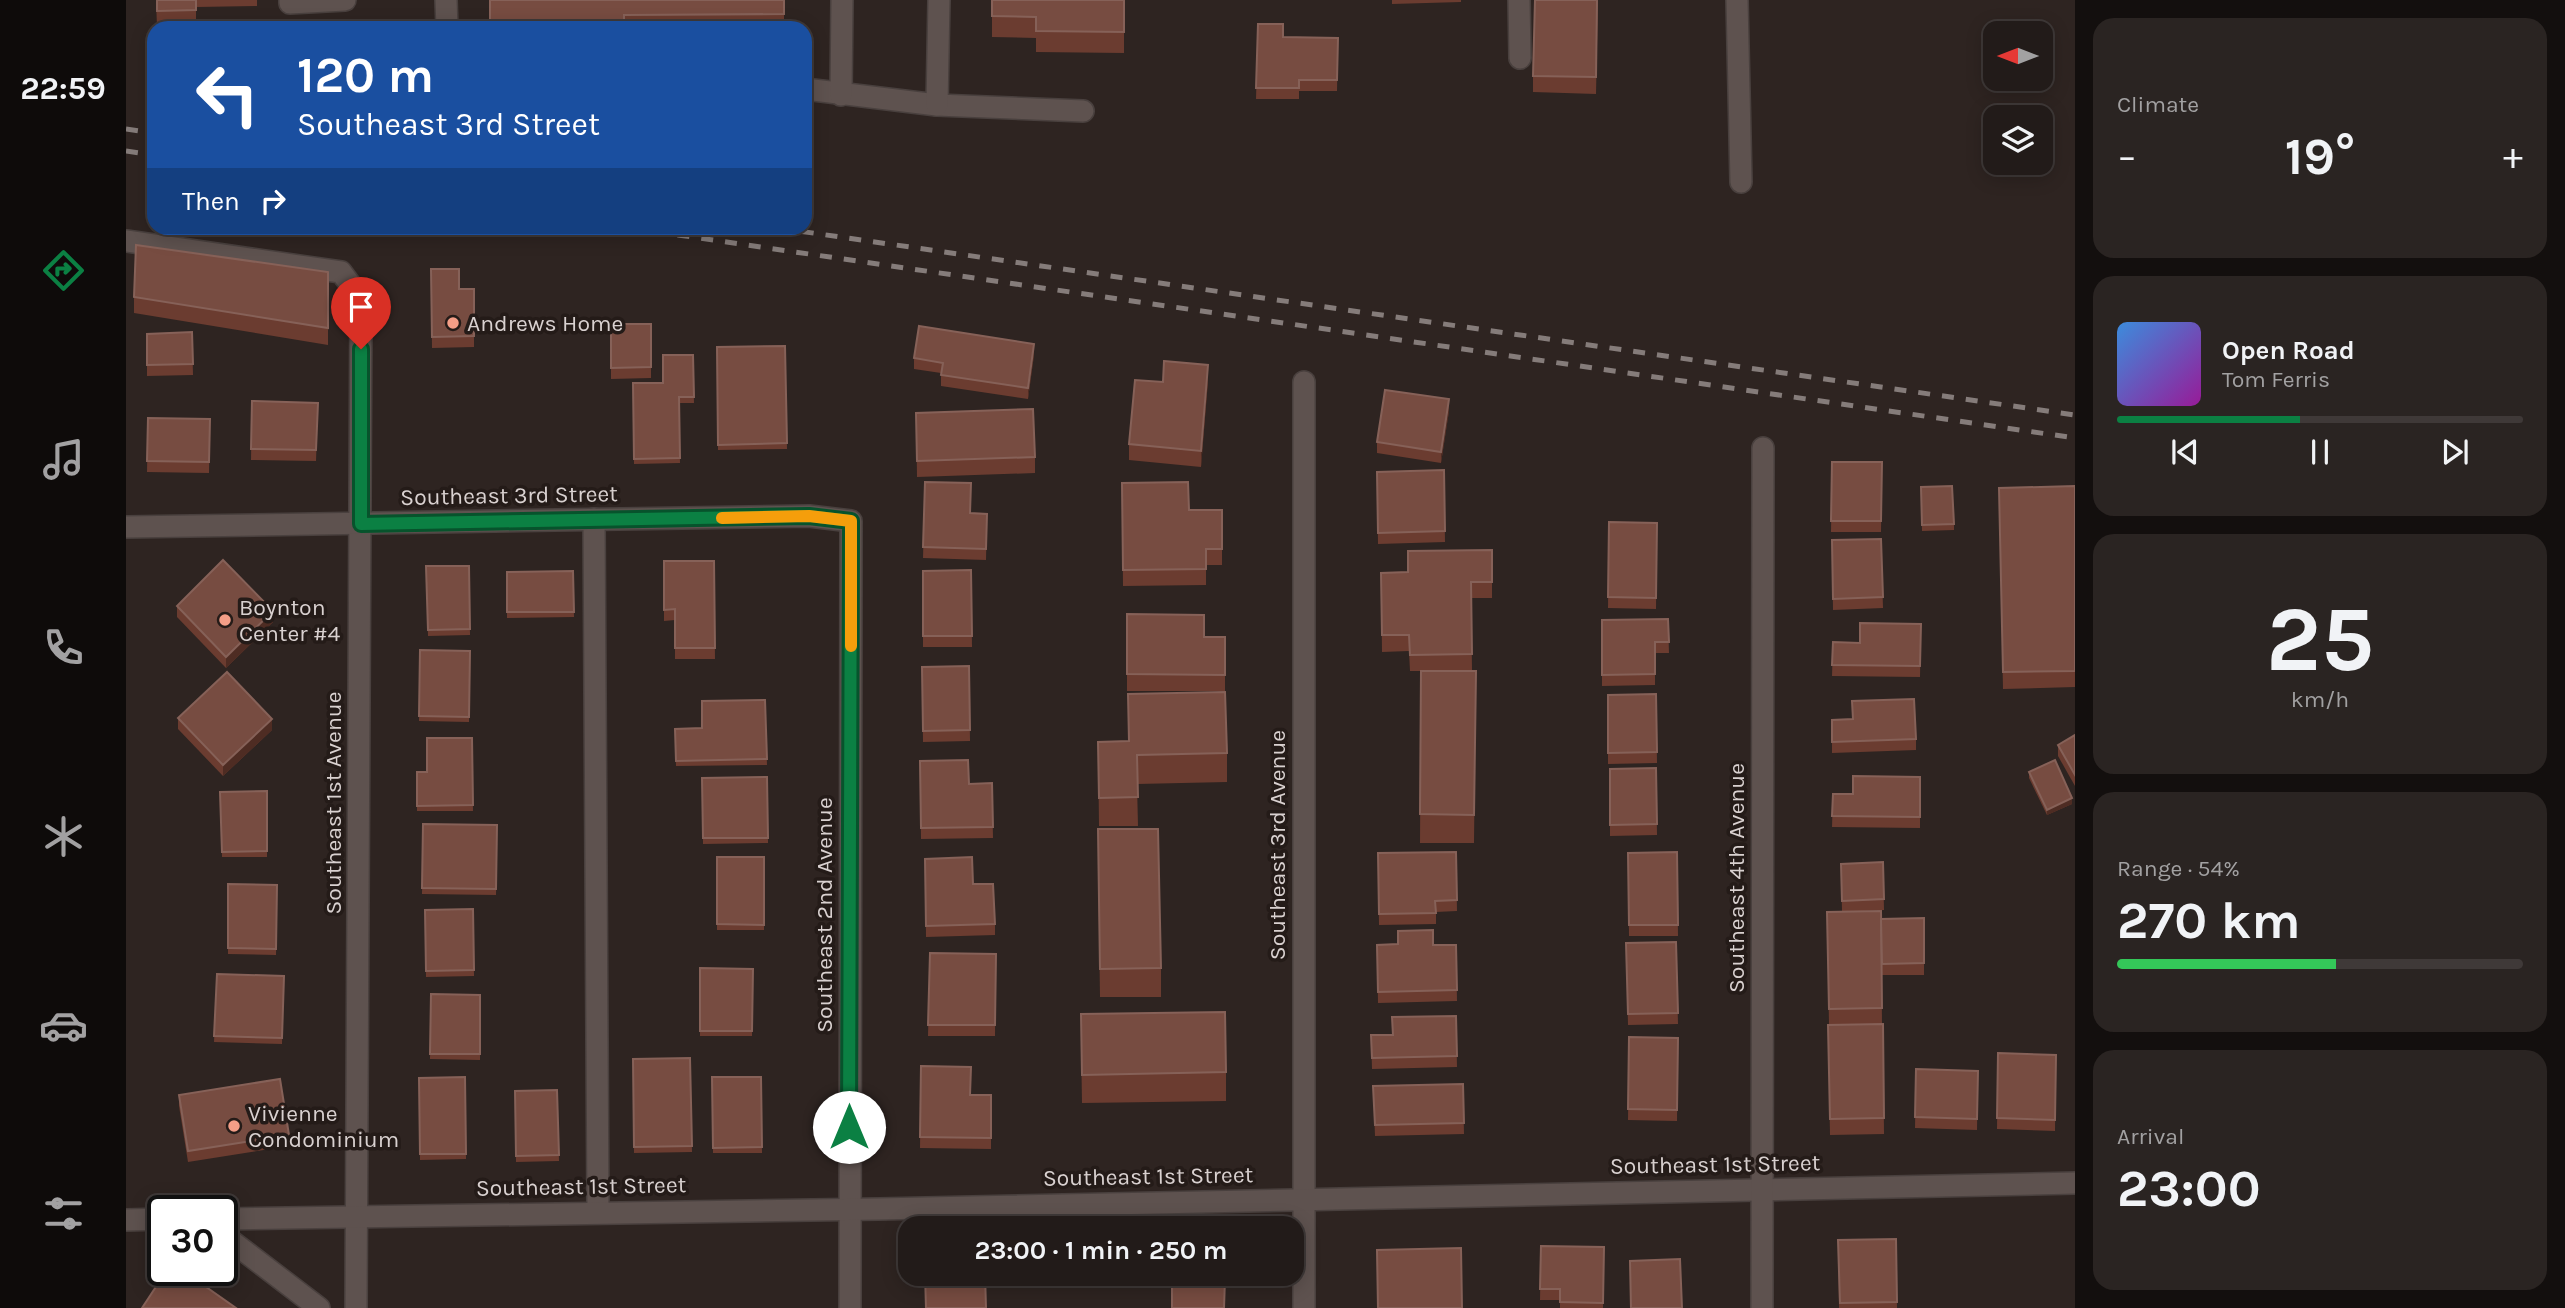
<!DOCTYPE html>
<meta charset="utf-8">
<style>
:root{--surface:#221b19;--page:#2a2422;--text:#f1f3f6;--muted:#a2a1a2;--line:#3f3938;--accent:#0b8043}
body{margin:0;font-family:Karla,sans-serif;background:var(--page);color:var(--text);height:100vh;display:flex;flex-direction:column;font-size:26px;white-space:nowrap}
*{box-sizing:border-box;margin:0}
p{font-size:23px;color:var(--muted)}
.icon{flex:none;width:38px;height:38px;fill:none;stroke:currentColor;stroke-width:2;stroke-linecap:round;stroke-linejoin:round}
.map{position:relative;flex:1;overflow:hidden}
.sheet{display:flex;flex-direction:column;gap:18px;padding:18px;background:#130f0e;width:490px}
.sheet>*{flex:none}
.banner{position:absolute;left:21px;top:21px;width:665px;height:214px;border-radius:21px;box-shadow:0 4px 18px #0003,0 0 0 2px var(--line);background:#1a4fa0;color:#fff;overflow:hidden}
.needle{width:46px;rotate:270deg}
.fabs{position:absolute;left:1857px;top:21px;display:grid;gap:14px}
.fabs a{display:grid;place-items:center;width:70px;height:70px;border-radius:14px;background:var(--surface);box-shadow:0 4px 18px #0003,0 0 0 2px var(--line);font-size:35px}
.speed{position:absolute;left:21px;top:1195px;display:flex;gap:14px;font-size:35px;font-weight:700;text-align:center}
.speed>*{display:grid;place-content:center;width:91px;height:91px;border-radius:50%;background:var(--surface);box-shadow:0 4px 18px #0003,0 0 0 2px var(--line);line-height:1}
.speed .limit{border:4px solid #111;border-radius:10px;background:#fff;color:#111}
.pin{position:absolute;display:grid;place-items:center;width:60px;height:60px;color:#fff;margin:-72px -30px;border-radius:50% 50% 50% 0;rotate:-45deg;box-shadow:0 0 7px #0007}
.pin .icon{rotate:45deg}
.me{position:absolute;width:77px;margin:-38px;rotate:0deg;stroke-linejoin:round;filter:drop-shadow(0 0 5px #0008)}
.turn{display:flex;align-items:center;gap:24px;height:147px;padding:0 35px;font-size:32px}
.turn .icon{width:91px;height:91px;stroke-width:2.5}
.turn b{display:block;font-size:49px;line-height:60px}
.then{display:flex;align-items:center;height:66px;padding:0 35px;background:#0003;gap:14px;font-size:26px}
.big{font-size:52px;font-weight:700;line-height:1.1}
.sheet .widget{flex:1;display:flex;flex-direction:column;justify-content:center;gap:10px;min-width:0;padding:0 24px;border-radius:21px;background:var(--page)}
.sheet .dial{align-items:center;gap:0}
.dial b{font-size:91px;line-height:1}
.song{display:flex;align-items:center;gap:21px}
.cover{width:84px;height:84px;border-radius:10px;background:linear-gradient(135deg,hsl(210 70% 55%),hsl(300 70% 35%))}
.played{height:7px;border-radius:4px;background:linear-gradient(90deg,var(--accent) 45%,var(--line) 45%)}
.keys{display:flex;justify-content:space-around;direction:ltr}
.heat{display:flex;justify-content:space-between;align-items:center;font-size:38px;direction:ltr}
.charge{height:10px;border-radius:5px;background:linear-gradient(90deg,#34c759 54%,var(--line) 0)}
.trip{position:absolute;left:772px;top:1216px;width:406px;height:70px;border-radius:21px;background:var(--surface);box-shadow:0 4px 18px #0003,0 0 0 2px var(--line);font-weight:700;line-height:70px;text-align:center}
main{display:flex;flex:1;min-height:0}
.menu{display:flex;flex-direction:column;width:126px;justify-content:space-around;align-items:center;background:#0e0b0a;color:var(--muted)}
.menu .icon{width:49px;height:49px}
.menu .active{color:var(--accent)}
.menu b{font-size:32px;color:var(--text)}
.map>svg:first-child{display:block}
.lines{fill:none;stroke-linecap:round;stroke-linejoin:round}
.minor-casing{stroke:#49403e;stroke-width:24}
.minor{stroke:#5e524f;stroke-width:21}
.rail{stroke:#857c7a;stroke-width:5;stroke-dasharray:12 12;stroke-linecap:butt}
.wall{fill:#6b3c30}
.shaded-wall{fill:#4e2c23}
.building{fill:#774c41;stroke:#866158;stroke-width:2}
.route-casing{stroke:#07532c;stroke-width:18}
.route{stroke:#0b8043;stroke-width:12}
.slow{stroke:#f59e0b;stroke-width:12}
.poi-dot{fill:#f49e87;stroke:#241b18;stroke-width:2.5}
.labels{text-anchor:middle;stroke-width:7;stroke-linejoin:round;paint-order:stroke}
.poi-label{font-size:23px;fill:#d9d1d0;stroke:#241b18;text-anchor:start}
.street-label{font-size:23px;fill:#d9d1d0;stroke:#241b18}
</style>
<main>
<nav class="menu">
<b>22:59</b>
<svg class="icon active" aria-label="directions" viewBox="0 0 24 24"><path d="M12 3l9 9-9 9-9-9zM9 14v-3h6M13 9l2 2-2 2"/></svg>
<svg class="icon" aria-label="music" viewBox="0 0 24 24"><path d="M9 18V5l10-2v13"/><circle cx="6" cy="18" r="3"/><circle cx="16" cy="16" r="3"/></svg>
<svg class="icon" aria-label="phone" viewBox="0 0 24 24"><path d="M5 4h4l2 5-3 2q2 4 5 5l2-3 5 2v4C11 20 4 13 5 4z"/></svg>
<svg class="icon" aria-label="climate" viewBox="0 0 24 24"><path d="M12 3v18M4 7l16 10M4 17L20 7"/></svg>
<svg class="icon" aria-label="car" viewBox="0 0 24 24"><path d="M5 17H2v-5l4-1 3-4h7l3 4 3 1v5h-3M9 17h6M6 11h13"/><circle cx="7" cy="17" r="2"/><circle cx="17" cy="17" r="2"/></svg>
<svg class="icon" aria-label="filters" viewBox="0 0 24 24"><path d="M4 7h16M4 17h16"/><circle cx="9" cy="7" r="2"/><circle cx="15" cy="17" r="2"/></svg>
</nav>
<div class="map">
<svg width="1949" height="1308" viewBox="0 0 1949 1308">
<rect width="100%" height="100%" fill="#2e2421"/>
<g class="lines">
<g class="minor-casing">
<g id="minor">
<path d="M164,0v3l55,-3"/>
<path d="M320,0l1,28"/>
<path d="M1393,0l1,58"/>
<path d="M1611,0l4,182"/>
<path d="M679,89l132,16 146,6"/>
<path d="M715,95l1,-95"/>
<path d="M811,105l2,-105"/>
<path d="M0,241l215,31 20,27 -5,1009"/>
<path d="M1178,382v926"/>
<path d="M468,519l4,693"/>
<path d="M0,527l683,-11 42,5 -1,787"/>
<path d="M96,1219l657,-10 1196,-26"/>
<path d="M0,1220l37,-1"/>
<path d="M96,1234l97,74"/>
<path d="M1636,1308l1,-860"/>
</g>
</g>
<use href="#minor" class="minor"/>
<g class="rail">
<path d="M0,129l28,4"/>
<path d="M0,151l28,4"/>
<path d="M504,228l1445,210"/>
<path d="M652,228l1297,187"/>
</g>
</g>
<g class="wall">
<path d="M30,0h101v6l-61,1v19l-39,1z"/>
<path d="M658,0v28h-294z"/>
<path d="M866,0h132v53l-88,-1v-14l-44,-1z"/>
<path d="M1266,0h69v2l-69,2z"/>
<path d="M1472,0l-2,94 -63,-2v-16z"/>
<path d="M1132,24l25,13 55,1 -1,53h-38v8h-43z"/>
<path d="M305,269l28,20h15v58l-42,1z"/>
<path d="M202,272v73l-194,-32v-16z"/>
<path d="M485,324h40v54l-40,1z"/>
<path d="M66,332l1,43 -46,1v-42z"/>
<path d="M659,346l2,103 -69,1 -1,-103z"/>
<path d="M567,355l1,48h-15l1,60 -46,1 -1,-81h30z"/>
<path d="M908,355l-6,44 -87,-13v-13l-27,-4v-11z"/>
<path d="M1082,381l-7,86 -72,-7v-16l34,-62z"/>
<path d="M126,401l66,2 -2,58 -65,-1z"/>
<path d="M1323,411l-8,52 -64,-10v-11z"/>
<path d="M790,413l119,44v16l-118,4z"/>
<path d="M22,418l62,1 -1,54 -62,-1z"/>
<path d="M1706,462h50l-1,70h-50z"/>
<path d="M1318,470l1,72 -67,2 -1,-72z"/>
<path d="M799,482l45,31 17,1 -1,46 -63,-2z"/>
<path d="M996,483l67,27h33v55h-16v20l-83,1z"/>
<path d="M1949,486v201l-72,2 -4,-201z"/>
<path d="M1795,487l33,37v6l-32,1z"/>
<path d="M1483,522l48,1 -1,86 -48,-1z"/>
<path d="M1755,539l2,69 -50,2 -1,-70z"/>
<path d="M1366,550v48h-21l1,72 -47,1h51l-2,172h-54l1,-172h-11l-1,-20 -27,1 -1,-79 27,-1z"/>
<path d="M538,561h50l1,98h-40v-39l-11,1z"/>
<path d="M300,566h43l1,69 -42,1z"/>
<path d="M845,570l1,77h-49v-76z"/>
<path d="M447,571l1,46 -67,1v-46z"/>
<path d="M51,606l96,16 -47,46 -49,-51z"/>
<path d="M1001,614l77,23h21v54h-98z"/>
<path d="M1542,619l1,34h-14v32l-53,1v-66z"/>
<path d="M1795,624l-1,53 -88,-1 1,-34 27,1z"/>
<path d="M294,650l50,1 -1,71 -50,-1z"/>
<path d="M843,666l1,75 -47,1 -1,-75z"/>
<path d="M1002,694l99,59v29l-90,2 1,42h-39l-1,-84 31,-1z"/>
<path d="M1530,694l1,69 -49,1v-69z"/>
<path d="M639,700l2,65 -91,1 -1,-37 27,-1z"/>
<path d="M52,718l94,12 -49,46 -45,-47z"/>
<path d="M1706,720l84,19v11l-84,3z"/>
<path d="M1949,735v51l-17,-30v-11z"/>
<path d="M346,738l1,73h-56v-39h10z"/>
<path d="M794,761l49,23 23,-1 1,55 -72,1z"/>
<path d="M1530,768l1,67 -47,1v-67z"/>
<path d="M1903,772l43,32 -25,11 -18,-37z"/>
<path d="M641,777l1,66 -65,1 -1,-66z"/>
<path d="M1794,777v51l-88,-1 1,-33h20z"/>
<path d="M141,791v66h-45l-2,-65z"/>
<path d="M297,824l74,1 -1,70 -74,-1z"/>
<path d="M1330,852l1,59 -21,1v12l-57,1 -1,-72z"/>
<path d="M1551,852l1,84h-49l-1,-83z"/>
<rect x="591" y="857" width="47" height="73"/>
<path d="M972,858l63,110v29h-61z"/>
<path d="M799,859l48,25 22,40v11l-69,2z"/>
<path d="M1757,862l1,48 -42,2 -1,-48z"/>
<path d="M102,884l49,1 -1,70 -48,-1z"/>
<path d="M347,909l1,67 -48,1 -1,-67z"/>
<path d="M1755,911l1,113 -53,1 -2,-113z"/>
<path d="M1798,918v57h-42l-1,-56z"/>
<path d="M1550,942l2,82 -50,1 -2,-82z"/>
<path d="M1251,945h79l1,56 -79,2z"/>
<path d="M804,953l66,1 -1,82h-67z"/>
<path d="M574,968l53,1 -1,67h-52z"/>
<path d="M91,974l67,2 -2,68 -68,-2z"/>
<path d="M305,994l49,1v65l-50,-1z"/>
<path d="M1330,1016l1,51 -85,2 -1,-34h22z"/>
<path d="M1757,1024l1,110 -54,1 -2,-110z"/>
<path d="M1503,1037l49,1 -1,83 -49,-1z"/>
<path d="M955,1043l145,29v29l-144,2z"/>
<path d="M1872,1053l58,2 -1,76 -58,-2z"/>
<path d="M564,1058l2,94 -58,1 -1,-94z"/>
<path d="M795,1066l49,29h21v54l-71,-1z"/>
<path d="M1790,1069l62,2 -1,59 -62,-2z"/>
<path d="M339,1077l1,82 -46,1 -1,-82z"/>
<path d="M586,1077h49l1,76h-49z"/>
<path d="M1337,1084l1,50 -89,2 -2,-50z"/>
<path d="M431,1090l2,71 -43,1 -1,-71z"/>
<path d="M53,1095l110,40v11l-101,16 -9,-56z"/>
<path d="M1770,1239l1,69h-58l-1,-68z"/>
<path d="M1415,1246l63,1 -1,61h-43v-8h-20z"/>
</g>
<g class="shaded-wall">
<path d="M908,344v11l-6,44v-11z"/>
<path d="M1082,365v16l-7,86v-16z"/>
<path d="M1323,399v12l-8,52v-11z"/>
<path d="M147,611v11l-47,46v-11z"/>
<path d="M146,719v11l-49,46v-11z"/>
<path d="M1946,798v6l-25,11v-5z"/>
</g>
<g class="building">
<path d="M31,0h39v10l-39,1z"/>
<path d="M364,0h294v14l-160,1v13h-134z"/>
<path d="M866,0h132v32l-88,-1v-14l-44,-1z"/>
<path d="M1409,0h62l-1,77 -63,-1z"/>
<path d="M1132,24h25v13l55,1 -1,42h-38v8h-43z"/>
<path d="M10,245l192,27v56l-194,-31z"/>
<path d="M305,269h28v20h15v47l-42,1z"/>
<path d="M485,324h40v43l-40,1z"/>
<path d="M793,326l115,18 -6,44 -87,-13 2,-12 -29,-5z"/>
<path d="M66,332l1,32 -46,1v-31z"/>
<path d="M659,346l2,97 -69,2 -1,-98z"/>
<path d="M537,355h30l1,42h-15l1,61 -46,1 -1,-76h30z"/>
<path d="M1038,361l44,4 -7,86 -72,-7 6,-64 28,2z"/>
<path d="M1259,390l64,9 -8,53 -64,-10z"/>
<path d="M126,401l66,2 -2,47 -65,-1z"/>
<path d="M907,409l2,48 -118,4 -1,-48z"/>
<path d="M22,418l62,1 -1,43 -62,-1z"/>
<path d="M1706,462h50l-1,59h-50z"/>
<path d="M1318,470l1,61 -67,2 -1,-61z"/>
<path d="M799,482l46,1 -1,30 17,1 -1,35 -63,-2z"/>
<path d="M1062,482l1,28h33v39h-16v20l-83,1 -1,-87z"/>
<path d="M1826,486l2,38 -32,1 -1,-38z"/>
<path d="M1949,486v185l-72,1 -4,-184z"/>
<path d="M1483,522l48,1 -1,75 -48,-1z"/>
<path d="M1755,539l2,58 -50,2 -1,-59z"/>
<path d="M1366,550v32h-21l1,72 -62,1 -1,-20h-27l-1,-62 27,-1v-21z"/>
<path d="M97,560l50,51 -47,46 -49,-51z"/>
<path d="M538,561h50l1,87h-40v-39l-11,1z"/>
<path d="M300,566h43l1,63 -42,1z"/>
<path d="M845,570l1,66h-49v-65z"/>
<path d="M447,571l1,41h-67v-40z"/>
<path d="M1001,614l77,1v22h21v38l-98,-1z"/>
<path d="M1542,619l1,23h-14v32l-53,1v-55z"/>
<path d="M1734,623l61,1 -1,42 -88,-1 1,-23 27,1z"/>
<path d="M294,650l50,1 -1,66 -50,-1z"/>
<path d="M843,666l1,64 -47,1 -1,-64z"/>
<path d="M1295,671h55l-2,144 -54,-1z"/>
<path d="M101,672l45,47 -49,46 -45,-47z"/>
<path d="M1099,692l2,61 -90,2 1,42 -39,1 -1,-56 31,-1 -1,-47z"/>
<path d="M1530,694l1,58 -49,1v-58z"/>
<path d="M1788,699l2,40 -84,3v-22l21,-1 -1,-18z"/>
<path d="M639,700l2,59 -91,2 -1,-32 27,-1v-27z"/>
<path d="M1949,735v40l-17,-30z"/>
<path d="M301,738h45l1,67 -56,1v-34h10z"/>
<path d="M842,760l1,24 23,-1 1,44 -72,1 -1,-67z"/>
<path d="M1929,760l17,38 -25,12 -18,-38z"/>
<path d="M1530,768l1,56 -47,1v-56z"/>
<path d="M1727,776l67,1v40l-88,-1 1,-22h20z"/>
<path d="M641,777l1,61h-65l-1,-60z"/>
<path d="M141,791v60l-45,1 -2,-60z"/>
<path d="M297,824l74,1 -1,64 -74,-1z"/>
<path d="M972,829h60l3,139 -61,1z"/>
<path d="M1330,852l1,48 -22,1 1,12 -57,1 -1,-61z"/>
<path d="M1551,852l1,73h-49l-1,-72z"/>
<path d="M591,857h47v68l-47,-1z"/>
<path d="M846,857l1,27h20l2,40 -69,2 -1,-67z"/>
<path d="M1757,862l1,37 -42,2 -1,-37z"/>
<path d="M102,884l49,1 -1,64 -48,-1z"/>
<path d="M347,909l1,61 -48,1 -1,-61z"/>
<path d="M1755,911l1,97 -53,1 -2,-97z"/>
<path d="M1798,918v45l-42,1 -1,-45z"/>
<path d="M1307,930v15h23l1,45 -79,2 -1,-47 21,-1v-13z"/>
<path d="M1550,942l2,71 -50,1 -2,-71z"/>
<path d="M804,953l66,1 -1,71h-67z"/>
<path d="M574,968l53,1 -1,62h-52z"/>
<path d="M91,974l67,2 -2,62 -68,-2z"/>
<path d="M305,994l49,1v59h-50z"/>
<path d="M1099,1012l1,60 -144,3 -1,-61z"/>
<path d="M1330,1016l1,40 -85,2 -1,-23h22l-1,-18z"/>
<path d="M1757,1024l1,94 -54,1 -2,-94z"/>
<path d="M1503,1037l49,1 -1,72 -49,-1z"/>
<path d="M1872,1053l58,2 -1,65 -58,-2z"/>
<path d="M564,1058l2,88 -58,1 -1,-88z"/>
<path d="M795,1066l50,1 -1,28h21v43l-71,-1z"/>
<path d="M1790,1069l62,2 -1,48 -62,-2z"/>
<path d="M339,1077l1,77h-46l-1,-76z"/>
<path d="M586,1077h49l1,70 -49,1z"/>
<path d="M154,1079l9,56 -101,16 -9,-56z"/>
<path d="M1337,1084l1,39 -89,2 -2,-39z"/>
<path d="M431,1090l2,65 -43,1 -1,-65z"/>
<path d="M1770,1239l1,63 -57,1 -2,-63z"/>
<path d="M1415,1246l63,1 -1,56 -43,-1v-13h-20z"/>
<path d="M1335,1248l1,60h-84l-1,-58z"/>
<path d="M1554,1259l2,49h-51l-1,-47z"/>
<path d="M41,1270h15l54,38h-94z"/>
<path d="M799,1274h60l1,34h-60z"/>
<path d="M1046,1278l53,1 -1,29h-52z"/>
</g>
<g class="lines">
<g class="route-casing">
<path id="route" d="M235,349v175l448,-8 42,5 -2,606"/>
</g>
<use href="#route" class="route"/>
<path class="slow" d="M596,518l87,-2 42,5v125"/>
</g>
<g class="poi-dot">
<circle cx="327" cy="323" r="7"/>
<circle cx="99" cy="620" r="7"/>
<circle cx="108" cy="1126" r="7"/>
</g>
<g class="labels">
<g class="poi-label">
<text x="341" y="331">Andrews Home</text>
<text x="113" y="615">Boynton<tspan x="113" dy="26">Center #4</tspan></text>
<text x="122" y="1121">Vivienne<tspan x="122" dy="26">Condominium</tspan></text>
</g>
<g class="street-label">
<text transform="translate(383 495) rotate(-1)" y="8">Southeast 3rd Street</text>
<text transform="translate(207 803) rotate(-90)" y="8">Southeast 1st Avenue</text>
<text transform="translate(1151 845) rotate(-90)" y="8">Southeast 3rd Avenue</text>
<text transform="translate(1610 878) rotate(-90)" y="8">Southeast 4th Avenue</text>
<text transform="translate(698 915) rotate(-90)" y="8">Southeast 2nd Avenue</text>
<text transform="translate(1589 1164) rotate(-1)" y="8">Southeast 1st Street</text>
<text transform="translate(1022 1176) rotate(-1)" y="8">Southeast 1st Street</text>
<text transform="translate(455 1186) rotate(-1)" y="8">Southeast 1st Street</text>
</g>
</g>
</svg>
<div class="fabs">
<a><svg class="needle" viewBox="-14 -14 28 28"><path d="M0-13l5 13h-10z" fill="#e53935"/><path d="M0 13l5-13h-10z" fill="#a2a1a2"/></svg></a>
<a><svg class="icon" aria-label="layers" viewBox="0 0 24 24"><path d="M12 4l9 5-9 5-9-5zM3 14l9 5 9-5"/></svg></a>
</div>
<div class="speed"><div class="limit">30</div></div>
<div class="pin" style="left:235px;top:349px;background:#d93025"><svg class="icon" aria-label="arrive" viewBox="0 0 24 24"><path d="M6 21V4h12l-3 4 3 4H6"/></svg></div>
<svg class="me" style="left:723px;top:1127px" viewBox="-20 -20 40 40"><circle r="19" fill="#fff"/><path d="M0-13L10 11 0 6-10 11z" fill="#0b8043"/></svg>
<div class="trip">23:00 · 1 min · 250 m</div>
<div class="banner">
<div class="turn"><svg class="icon" aria-label="left" viewBox="0 0 24 24"><path d="M17 20v-9H6M10 6l-5 5 5 5"/></svg><div><b>120 m</b>Southeast 3rd Street</div></div>
<div class="then">Then<svg class="icon" aria-label="right" viewBox="0 0 24 24"><path d="M7 20v-9h11M14 6l5 5-5 5"/></svg></div>
</div>
</div>
<section class="sheet">
<div class="widget"><p>Climate</p>
<div class="heat"><a>−</a><b class="big">19°</b><a>+</a></div>
</div>
<div class="widget">
<div class="song"><i class="cover"></i><div><b>Open Road</b><p>Tom Ferris</p></div></div>
<div class="played"></div>
<div class="keys"><svg class="icon" aria-label="previous" viewBox="0 0 24 24"><path d="M18 5L8 12l10 7zM5 5v14"/></svg><svg class="icon" aria-label="pause" viewBox="0 0 24 24"><path d="M8 5v14M16 5v14"/></svg><svg class="icon" aria-label="next" viewBox="0 0 24 24"><path d="M6 5l10 7-10 7zM19 5v14"/></svg></div>
</div>
<div class="widget dial"><b>25</b><p>km/h</p></div>
<div class="widget"><p>Range · 54%</p><b class="big">270 km</b><div class="charge"></div></div>
<div class="widget"><p>Arrival</p><b class="big">23:00</b></div>
</section>
</main>
